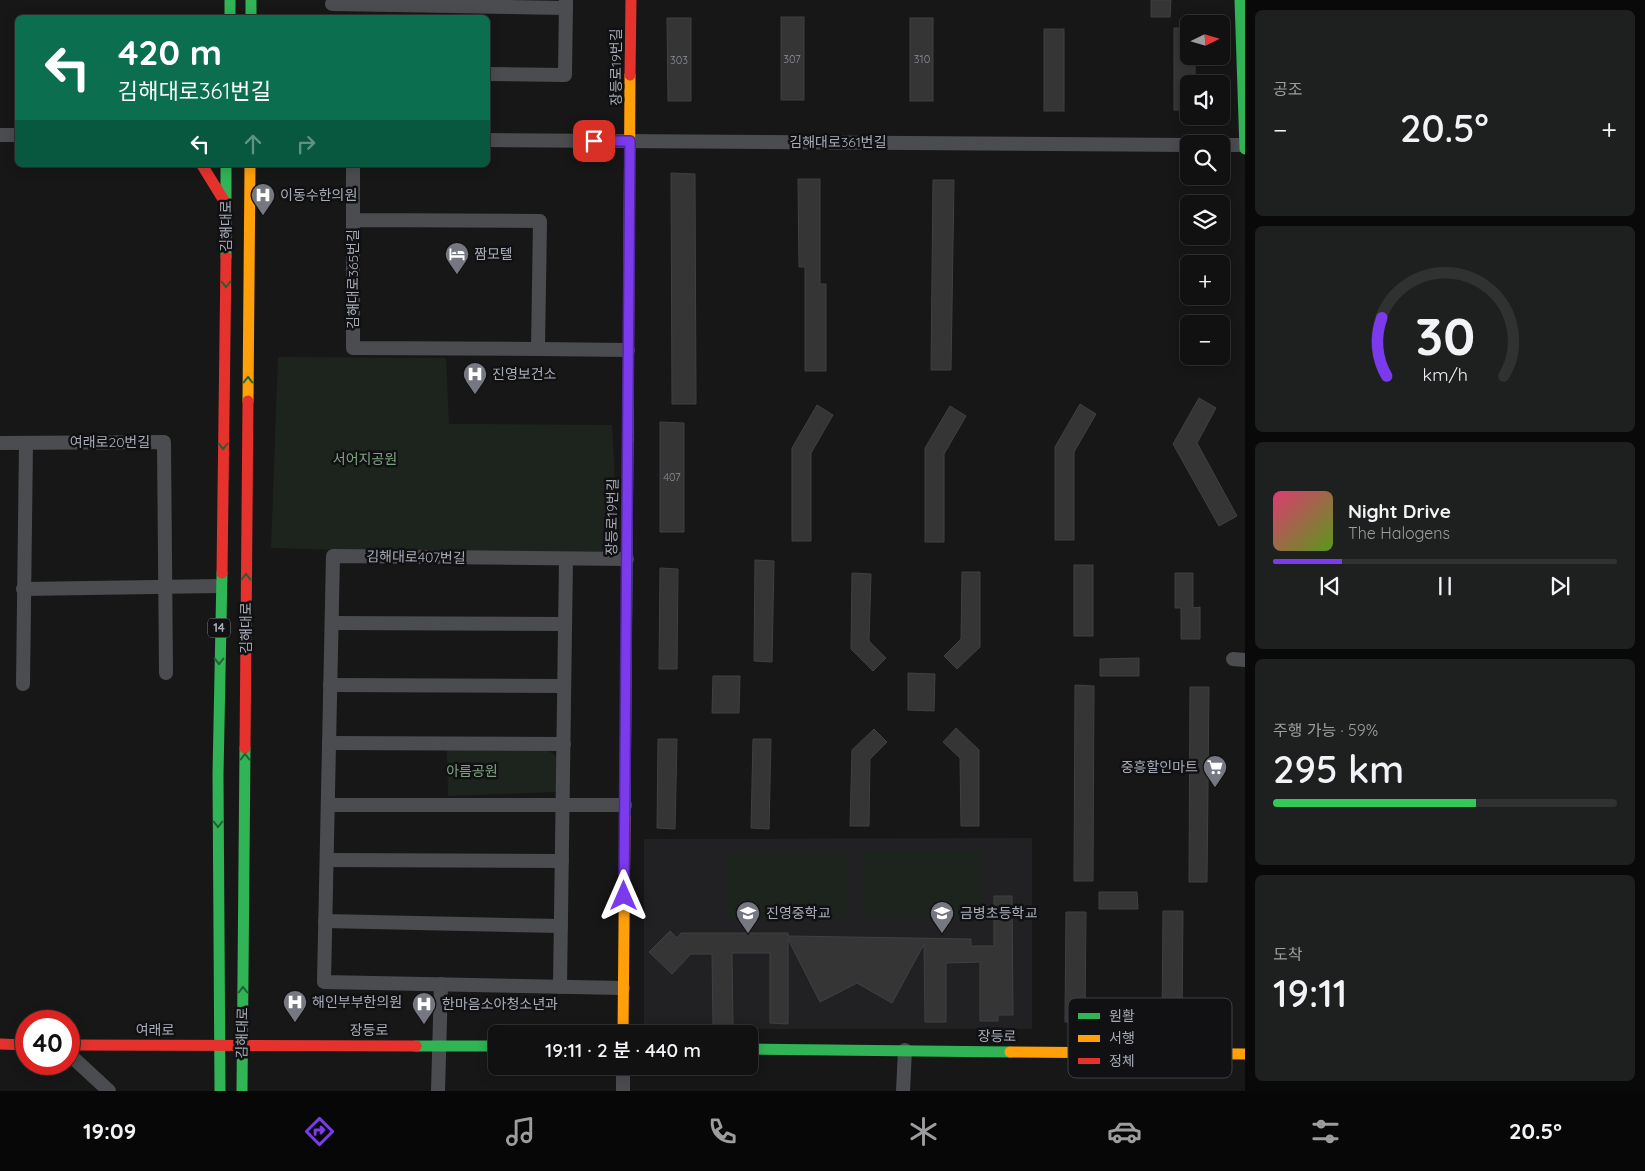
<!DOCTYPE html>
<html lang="ko">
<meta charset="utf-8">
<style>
:root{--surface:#111;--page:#1e1f1f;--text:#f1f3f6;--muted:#9c9d9f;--line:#303131;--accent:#7c3aed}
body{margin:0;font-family:Quicksand,"Noto Sans KR",sans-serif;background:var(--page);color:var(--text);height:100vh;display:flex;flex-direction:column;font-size:19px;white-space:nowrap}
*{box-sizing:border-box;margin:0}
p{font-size:16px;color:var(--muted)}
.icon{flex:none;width:28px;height:28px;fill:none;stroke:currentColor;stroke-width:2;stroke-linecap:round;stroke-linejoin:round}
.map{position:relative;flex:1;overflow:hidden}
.panel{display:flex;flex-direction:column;gap:10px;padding:10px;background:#090909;width:400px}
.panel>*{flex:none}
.guide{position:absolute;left:15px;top:15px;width:475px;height:152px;border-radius:8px;box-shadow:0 2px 12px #0003,0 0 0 1px var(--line);background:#0b6e4f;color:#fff;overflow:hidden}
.needle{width:32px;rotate:85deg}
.tools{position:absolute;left:1180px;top:15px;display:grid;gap:10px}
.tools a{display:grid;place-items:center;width:50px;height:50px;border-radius:8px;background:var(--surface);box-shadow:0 2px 12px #0003,0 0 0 1px var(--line);font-size:25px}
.speed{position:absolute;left:15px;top:1010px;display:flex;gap:10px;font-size:25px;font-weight:700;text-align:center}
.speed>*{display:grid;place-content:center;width:65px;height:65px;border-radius:50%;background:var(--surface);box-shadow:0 2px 12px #0003,0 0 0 1px var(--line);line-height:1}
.speed .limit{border:8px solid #d22;background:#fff;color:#111}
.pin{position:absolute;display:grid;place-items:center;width:42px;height:42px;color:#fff;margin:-21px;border-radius:10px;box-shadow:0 2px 8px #0006}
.me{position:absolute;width:55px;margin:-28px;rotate:0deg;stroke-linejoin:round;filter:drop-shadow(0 0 4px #0008)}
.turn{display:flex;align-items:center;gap:18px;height:105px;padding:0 20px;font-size:22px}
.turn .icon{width:65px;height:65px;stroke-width:2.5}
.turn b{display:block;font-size:35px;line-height:42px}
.lanes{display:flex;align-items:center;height:48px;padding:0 20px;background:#0003;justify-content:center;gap:25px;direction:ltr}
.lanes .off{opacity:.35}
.big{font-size:38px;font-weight:600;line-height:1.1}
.panel .card{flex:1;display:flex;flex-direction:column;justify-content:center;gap:8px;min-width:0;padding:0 18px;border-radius:8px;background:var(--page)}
.panel .dial{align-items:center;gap:0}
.dial svg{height:130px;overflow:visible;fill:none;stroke:var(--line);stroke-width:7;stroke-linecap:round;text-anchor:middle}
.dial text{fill:var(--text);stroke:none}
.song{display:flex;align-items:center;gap:15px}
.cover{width:60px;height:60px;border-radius:8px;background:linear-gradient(135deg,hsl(340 70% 55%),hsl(90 70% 35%))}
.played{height:5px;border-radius:2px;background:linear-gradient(90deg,var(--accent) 20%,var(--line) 20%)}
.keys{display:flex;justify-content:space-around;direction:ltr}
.heat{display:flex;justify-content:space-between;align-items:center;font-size:28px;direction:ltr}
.charge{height:8px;border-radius:4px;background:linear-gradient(90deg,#34c759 59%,var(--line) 0)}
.trip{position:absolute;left:488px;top:1025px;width:270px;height:50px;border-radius:8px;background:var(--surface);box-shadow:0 2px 12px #0003,0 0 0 1px var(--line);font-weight:600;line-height:50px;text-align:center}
.dock{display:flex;height:80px;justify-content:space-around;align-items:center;background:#070707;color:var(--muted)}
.dock .icon{width:35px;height:35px}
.dock .selected{color:var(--accent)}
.dock b{font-size:22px;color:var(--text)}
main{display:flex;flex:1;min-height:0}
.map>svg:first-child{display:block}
.built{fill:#212123}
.green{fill:#1d241e}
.building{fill:#353536;stroke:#3f4043}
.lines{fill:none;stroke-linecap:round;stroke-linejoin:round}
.street{stroke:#4b4c50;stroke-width:14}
.fast{stroke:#30b455;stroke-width:11}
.slow{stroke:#ff9f0a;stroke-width:11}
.jam{stroke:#e5322d;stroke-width:11}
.oneway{stroke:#206234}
.route-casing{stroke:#51269a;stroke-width:12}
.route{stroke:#7c3aed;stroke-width:9}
.labels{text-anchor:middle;stroke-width:5;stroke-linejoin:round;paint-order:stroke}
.number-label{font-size:11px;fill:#8b8f98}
.shield{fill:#111113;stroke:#7b7e86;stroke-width:1}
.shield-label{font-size:12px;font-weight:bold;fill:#a8adb8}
.street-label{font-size:14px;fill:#a8adb8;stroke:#111113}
.poi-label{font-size:14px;fill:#a8adb8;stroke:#111113;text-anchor:start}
.park-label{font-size:14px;fill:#7fa381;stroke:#111113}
.key{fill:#111113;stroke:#3e4045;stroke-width:1}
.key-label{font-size:14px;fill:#a8adb8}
</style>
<main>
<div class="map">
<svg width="1245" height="1091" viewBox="0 0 1245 1091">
<rect width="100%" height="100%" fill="#171717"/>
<path class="built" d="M1032,838v191h-388v-190z"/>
<g class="green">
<path d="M278,357l168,1 3,66 163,1 7,133 -348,-10z"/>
<path d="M447,747l98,1 12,9v35l-109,4z"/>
<path d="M864,851h118l-1,68 -117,-1z"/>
<rect x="727" y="854" width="120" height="63"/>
</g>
<g class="building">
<path d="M1151,0h20l-1,17h-19z"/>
<rect x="781" y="17" width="23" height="83"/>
<path d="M667,18h24v83h-23z"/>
<rect x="910" y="18" width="23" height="83"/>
<path d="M1174,28h15v28h6v28h-6v26h-15z"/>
<rect x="1044" y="29" width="20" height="82"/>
<path d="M671,173l24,1 1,230h-24z"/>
<path d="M798,179h22v105h6v87h-21v-104h-6z"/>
<path d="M933,180h21l-3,190h-20z"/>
<path d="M1199,398l17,10 -19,35 40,73 -18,10 -46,-82z"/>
<path d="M1080,404l16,10 -22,38v88h-19v-93z"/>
<path d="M817,405l16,10 -22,38v88h-19v-93z"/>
<path d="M950,406l16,10 -22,38v88h-19v-94z"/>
<path d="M660,422l24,1v109h-24z"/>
<path d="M755,560l19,1 -2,101 -18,-1z"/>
<rect x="1074" y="565" width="19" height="71"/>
<path d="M660,568l18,1 -1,100h-18z"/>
<path d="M962,572h18v75l-23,22 -13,-13 17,-17z"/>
<path d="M852,573l19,1 -2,67 17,17 -13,13 -22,-22z"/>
<path d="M1175,573h18v35l7,-1v32h-19v-31h-6z"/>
<path d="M1139,658v18h-39v-17z"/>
<path d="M908,673l27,1 -1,37 -26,-1z"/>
<path d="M713,676h27l-1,37h-27z"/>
<path d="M1075,685l19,1 -1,195h-19z"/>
<path d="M1190,687h19l-2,195h-18z"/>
<path d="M956,728l23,22v76h-18l-1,-68 -17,-16z"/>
<path d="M874,729l13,13 -17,17 -1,67h-19l2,-76z"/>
<path d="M658,739h19l-2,90 -18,-1z"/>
<path d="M753,739h18l-2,90 -18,-1z"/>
<path d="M1099,892h38l1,17h-39z"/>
<path d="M994,896h18l1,119h-15v6h-18v-59l-34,1v59h-21l-1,-78 -32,59 -35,-20 -37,19 -32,-63v85l-18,-1v-70h-38l1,72h-20l-1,-71h-21l-19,20 -23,-22 21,-21 7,7 4,-5h107v3l183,3v7h23z"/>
<path d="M1163,911h20l-1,111 -20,-1z"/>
<path d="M1066,912h20l-1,110h-20z"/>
</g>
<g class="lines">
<g class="street">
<path d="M332,4l234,4"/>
<path d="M488,74l77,1 1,-75"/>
<path d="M0,135h18"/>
<path d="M488,140l701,5"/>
<path d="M1221,145h24"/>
<path d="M353,165v183l185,1 2,-128 -187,-1"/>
<path d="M538,349l90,1"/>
<path d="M0,443l164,-1 2,231"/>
<path d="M23,589l197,-3"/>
<path d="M332,623l233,1"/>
<path d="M1233,659l12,1"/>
<path d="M23,684l3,-241"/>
<path d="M330,685l234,1"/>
<path d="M329,743l235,1"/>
<path d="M328,805h297"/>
<path d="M327,860l235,1"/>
<path d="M325,921l236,5"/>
<path d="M560,987l6,-428"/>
<path d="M623,988l-299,-6 9,-426 294,3"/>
<path d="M69,1054l40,37"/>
<path d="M623,1066v25"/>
<path d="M438,1091l3,-107"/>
<path d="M903,1091l2,-41"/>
</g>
<g class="fast">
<path d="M230,0v18"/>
<path d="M251,0v18"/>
<path d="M1240,0l5,149"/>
<path d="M226,165v92"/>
<path d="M625,818l3,-378"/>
<path d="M416,1046h80"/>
<path d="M749,1049l261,3"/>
<path d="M220,1091l-2,-316 4,-202"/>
<path d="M242,1091l3,-343"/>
</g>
<g class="slow">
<path d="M248,401l2,-236"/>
<path d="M628,440l2,-365"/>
<path d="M623,1034l2,-216"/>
<path d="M1010,1052l235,2"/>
</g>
<g class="jam">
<path d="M630,75l1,-75"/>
<path d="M202,165l24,39"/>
<path d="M222,573l4,-316"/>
<path d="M245,748l3,-347"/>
<path d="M0,1044l26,1"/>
<path d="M69,1045l347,1"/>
</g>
</g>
<defs><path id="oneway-chevron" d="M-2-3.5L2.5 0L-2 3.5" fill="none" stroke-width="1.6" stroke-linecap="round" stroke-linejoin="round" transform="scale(1.25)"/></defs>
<g class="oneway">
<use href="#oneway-chevron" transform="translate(226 284) rotate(90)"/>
<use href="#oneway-chevron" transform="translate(248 380) rotate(-90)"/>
<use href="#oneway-chevron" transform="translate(223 446) rotate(91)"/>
<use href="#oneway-chevron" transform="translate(246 577) rotate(-90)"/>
<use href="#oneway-chevron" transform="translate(219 661) rotate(91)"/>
<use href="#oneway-chevron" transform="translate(245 757) rotate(-90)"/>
<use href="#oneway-chevron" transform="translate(218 824) rotate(90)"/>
<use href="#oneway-chevron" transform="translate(243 990) rotate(-90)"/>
</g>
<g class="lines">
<g class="route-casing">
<path id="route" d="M594,141h36l-6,755"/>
</g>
<use href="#route" class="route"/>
</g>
<defs>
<g id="hospital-pin" transform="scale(1.25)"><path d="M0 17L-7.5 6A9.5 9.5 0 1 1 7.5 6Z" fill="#757880" stroke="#111113"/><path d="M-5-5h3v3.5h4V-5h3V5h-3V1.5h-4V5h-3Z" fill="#fff"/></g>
<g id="hotel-pin" transform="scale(1.25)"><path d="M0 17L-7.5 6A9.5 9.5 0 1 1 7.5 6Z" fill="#757880" stroke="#111113"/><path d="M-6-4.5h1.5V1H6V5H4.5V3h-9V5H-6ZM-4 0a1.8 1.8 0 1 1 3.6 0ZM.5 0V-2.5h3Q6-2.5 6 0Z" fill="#fff"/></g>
<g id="supermarket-pin" transform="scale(1.25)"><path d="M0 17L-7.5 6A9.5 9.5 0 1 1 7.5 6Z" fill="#757880" stroke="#111113"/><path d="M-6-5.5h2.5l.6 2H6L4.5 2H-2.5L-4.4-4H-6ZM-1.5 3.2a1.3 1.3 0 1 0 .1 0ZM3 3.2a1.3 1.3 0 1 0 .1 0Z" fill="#fff"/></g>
<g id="school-pin" transform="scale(1.25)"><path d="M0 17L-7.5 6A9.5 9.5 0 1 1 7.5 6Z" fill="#757880" stroke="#111113"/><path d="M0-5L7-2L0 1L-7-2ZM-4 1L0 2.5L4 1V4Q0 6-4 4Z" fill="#fff"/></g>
</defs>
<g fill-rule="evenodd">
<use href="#hospital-pin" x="263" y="195"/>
<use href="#hotel-pin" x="457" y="254"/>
<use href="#hospital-pin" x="475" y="374"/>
<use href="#supermarket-pin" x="1215" y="767"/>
<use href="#school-pin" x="748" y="913"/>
<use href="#school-pin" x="942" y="913"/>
<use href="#hospital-pin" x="295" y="1002"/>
<use href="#hospital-pin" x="424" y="1004"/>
</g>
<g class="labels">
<g class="number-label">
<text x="792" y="63">307</text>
<text x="922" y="63">310</text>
<text x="679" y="64">303</text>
<text x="672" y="481">407</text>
</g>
<rect class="shield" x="208" y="618.5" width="22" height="19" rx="4"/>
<g class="shield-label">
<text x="219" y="632">14</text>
</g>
<g class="street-label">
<text transform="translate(616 67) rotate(-90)" y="5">장등로19번길</text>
<text x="838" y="147">김해대로361번길</text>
<text transform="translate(226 226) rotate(-90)" y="5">김해대로</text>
<text transform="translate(353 279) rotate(-90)" y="5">김해대로365번길</text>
<text x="110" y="447">여래로20번길</text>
<text transform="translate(612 517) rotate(-89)" y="5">장등로19번길</text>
<text transform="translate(416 557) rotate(1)" y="5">김해대로407번길</text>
<text transform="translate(246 628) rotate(-90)" y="5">김해대로</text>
<text x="155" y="1035">여래로</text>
<text x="369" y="1035">장등로</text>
<text transform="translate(242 1033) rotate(-89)" y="5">김해대로</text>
<text transform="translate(997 1036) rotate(1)" y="5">장등로</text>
</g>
<g class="poi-label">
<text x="280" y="200">이동수한의원</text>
<text x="474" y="259">짬모텔</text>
<text x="492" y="379">진영보건소</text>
<text x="1198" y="772" text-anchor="end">중흥할인마트</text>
<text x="766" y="918">진영중학교</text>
<text x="960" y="918">금병초등학교</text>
<text x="312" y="1007">해인부부한의원</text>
<text x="442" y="1009">한마음소아청소년과</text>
</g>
<g class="park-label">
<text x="365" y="464">서어지공원</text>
<text x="472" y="776">아름공원</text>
</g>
</g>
<rect x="1068" y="998" width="164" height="80" rx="8" class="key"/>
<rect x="1078" y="1013" width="22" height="6" fill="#30b455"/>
<rect x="1078" y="1035" width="22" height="7" fill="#ff9f0a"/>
<rect x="1078" y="1058" width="22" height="6" fill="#e5322d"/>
<g class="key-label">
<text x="1109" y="1021">원활</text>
<text x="1109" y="1043">서행</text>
<text x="1109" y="1066">정체</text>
</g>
</svg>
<div class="tools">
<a><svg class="needle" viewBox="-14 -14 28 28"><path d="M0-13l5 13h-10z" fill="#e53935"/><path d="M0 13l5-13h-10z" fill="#9c9d9f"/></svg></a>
<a><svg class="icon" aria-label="sound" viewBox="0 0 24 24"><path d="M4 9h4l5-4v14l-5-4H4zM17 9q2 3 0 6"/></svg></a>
<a><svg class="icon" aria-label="search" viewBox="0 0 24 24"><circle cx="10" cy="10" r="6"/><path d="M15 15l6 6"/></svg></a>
<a><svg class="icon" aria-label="layers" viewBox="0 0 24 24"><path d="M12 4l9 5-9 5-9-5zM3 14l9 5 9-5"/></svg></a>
<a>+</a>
<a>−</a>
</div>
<div class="speed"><div class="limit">40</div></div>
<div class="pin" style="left:594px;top:141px;background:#d93025"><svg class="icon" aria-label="arrive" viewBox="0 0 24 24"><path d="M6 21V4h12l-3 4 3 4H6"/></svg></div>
<svg class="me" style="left:624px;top:896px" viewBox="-20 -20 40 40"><path d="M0-17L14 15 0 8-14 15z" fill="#7c3aed" stroke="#fff" stroke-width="4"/></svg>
<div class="trip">19:11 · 2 분 · 440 m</div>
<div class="guide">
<div class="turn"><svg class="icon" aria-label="left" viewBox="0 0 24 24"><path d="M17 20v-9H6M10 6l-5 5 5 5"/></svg><div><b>420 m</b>김해대로361번길</div></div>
<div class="lanes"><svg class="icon" aria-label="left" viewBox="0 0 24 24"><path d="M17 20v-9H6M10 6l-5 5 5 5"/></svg><svg class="icon off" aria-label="ahead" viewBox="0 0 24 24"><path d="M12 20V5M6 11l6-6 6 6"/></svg><svg class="icon off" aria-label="right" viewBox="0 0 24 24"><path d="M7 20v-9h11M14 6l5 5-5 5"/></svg></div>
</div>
</div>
<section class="panel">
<div class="card"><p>공조</p>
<div class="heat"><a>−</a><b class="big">20.5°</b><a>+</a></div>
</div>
<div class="card dial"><svg viewBox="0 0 100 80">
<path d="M14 69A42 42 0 1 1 86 69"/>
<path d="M14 69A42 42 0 0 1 11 33" stroke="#7c3aed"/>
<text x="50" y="56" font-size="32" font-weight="700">30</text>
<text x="50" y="72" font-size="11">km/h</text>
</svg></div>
<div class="card">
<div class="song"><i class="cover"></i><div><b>Night Drive</b><p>The Halogens</p></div></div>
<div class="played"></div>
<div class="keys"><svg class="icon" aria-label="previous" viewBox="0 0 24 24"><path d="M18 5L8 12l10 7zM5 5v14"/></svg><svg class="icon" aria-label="pause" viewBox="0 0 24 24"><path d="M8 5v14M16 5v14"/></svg><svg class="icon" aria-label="next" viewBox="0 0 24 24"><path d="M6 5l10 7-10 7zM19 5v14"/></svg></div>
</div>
<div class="card"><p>주행 가능 · 59%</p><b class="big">295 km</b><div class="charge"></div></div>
<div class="card"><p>도착</p><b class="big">19:11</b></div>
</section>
</main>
<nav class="dock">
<b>19:09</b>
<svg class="icon selected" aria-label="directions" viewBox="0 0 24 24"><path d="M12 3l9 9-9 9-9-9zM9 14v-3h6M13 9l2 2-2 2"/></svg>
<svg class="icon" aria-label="music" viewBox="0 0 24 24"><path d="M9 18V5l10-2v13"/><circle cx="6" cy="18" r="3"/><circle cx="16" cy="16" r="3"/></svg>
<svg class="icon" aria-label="phone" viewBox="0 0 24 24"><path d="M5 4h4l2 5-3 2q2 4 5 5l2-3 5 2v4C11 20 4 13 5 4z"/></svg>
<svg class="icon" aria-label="climate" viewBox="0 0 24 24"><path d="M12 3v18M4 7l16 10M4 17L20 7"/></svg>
<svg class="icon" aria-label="car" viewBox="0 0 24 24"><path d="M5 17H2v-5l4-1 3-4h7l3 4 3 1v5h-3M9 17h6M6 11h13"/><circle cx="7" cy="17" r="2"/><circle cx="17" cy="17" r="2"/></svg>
<svg class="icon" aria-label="filters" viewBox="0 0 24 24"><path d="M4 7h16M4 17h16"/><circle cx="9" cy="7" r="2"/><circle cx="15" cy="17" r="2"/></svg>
<b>20.5°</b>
</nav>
